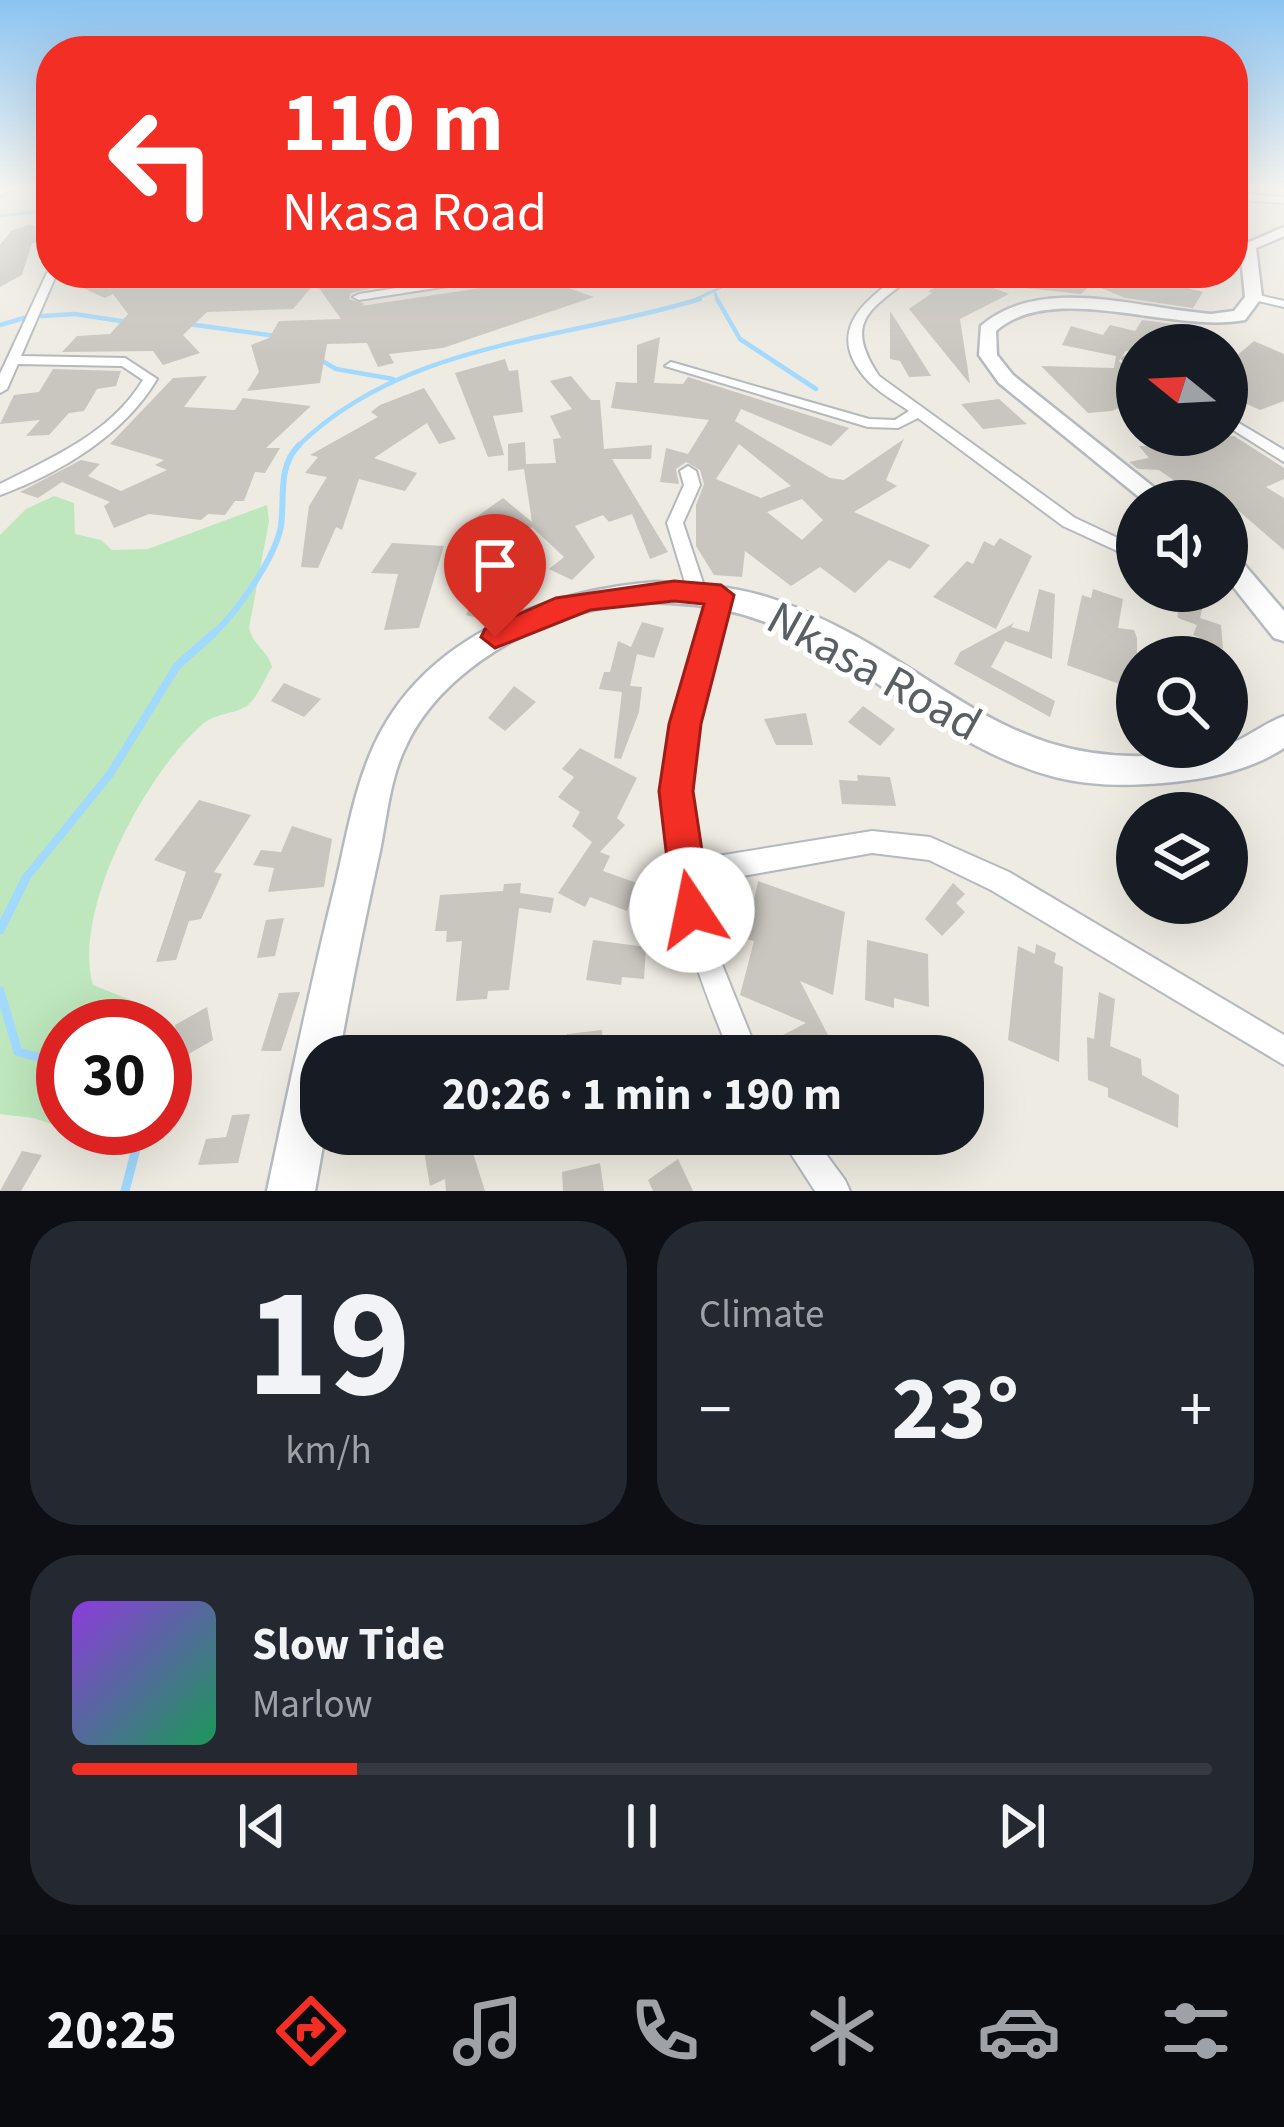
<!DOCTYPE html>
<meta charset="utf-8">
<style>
:root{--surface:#171b24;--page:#242831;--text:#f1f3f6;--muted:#9ea1a6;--line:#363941;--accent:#f32e24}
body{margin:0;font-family:"Source Sans 3",sans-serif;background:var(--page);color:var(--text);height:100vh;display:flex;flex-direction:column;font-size:45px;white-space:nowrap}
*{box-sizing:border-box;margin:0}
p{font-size:39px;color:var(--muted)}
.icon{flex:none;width:66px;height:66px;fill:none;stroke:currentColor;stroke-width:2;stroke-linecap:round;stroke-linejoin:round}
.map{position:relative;height:1191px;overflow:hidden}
.sheet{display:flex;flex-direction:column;gap:30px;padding:30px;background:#0d0f14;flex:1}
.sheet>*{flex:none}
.hud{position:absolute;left:36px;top:36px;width:1212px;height:252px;border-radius:48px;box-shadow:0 12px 48px #0002;background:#f32e24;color:#fff;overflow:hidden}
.needle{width:78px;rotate:288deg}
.buttons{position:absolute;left:1116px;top:324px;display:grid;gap:24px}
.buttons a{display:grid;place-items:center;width:132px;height:132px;border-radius:50%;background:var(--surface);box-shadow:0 12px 48px #0002;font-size:60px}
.speed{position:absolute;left:36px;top:999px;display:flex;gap:24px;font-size:60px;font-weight:700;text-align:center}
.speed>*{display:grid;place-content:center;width:156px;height:156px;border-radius:50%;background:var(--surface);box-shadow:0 12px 48px #0002;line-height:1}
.speed .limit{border:18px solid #d22;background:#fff;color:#111}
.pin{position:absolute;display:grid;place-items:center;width:102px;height:102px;color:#fff;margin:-123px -51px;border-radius:50% 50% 50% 0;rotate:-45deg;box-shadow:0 0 12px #0007}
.pin .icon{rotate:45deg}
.me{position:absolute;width:132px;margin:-66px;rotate:349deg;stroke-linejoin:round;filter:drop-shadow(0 0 9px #0008)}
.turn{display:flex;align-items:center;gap:42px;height:252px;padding:0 48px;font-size:54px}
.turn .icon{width:156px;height:156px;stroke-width:2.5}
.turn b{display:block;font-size:84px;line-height:102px}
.big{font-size:90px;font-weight:700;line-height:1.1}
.sheet .tile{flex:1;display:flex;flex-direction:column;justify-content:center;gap:18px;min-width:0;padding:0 42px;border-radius:48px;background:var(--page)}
.sheet .dial{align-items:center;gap:0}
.dial b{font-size:156px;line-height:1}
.song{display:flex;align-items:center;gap:36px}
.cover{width:144px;height:144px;border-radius:18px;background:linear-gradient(135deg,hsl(270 70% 55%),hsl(150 70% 35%))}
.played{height:12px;border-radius:6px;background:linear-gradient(90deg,var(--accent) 25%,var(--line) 25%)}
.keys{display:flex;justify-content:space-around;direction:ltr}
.heat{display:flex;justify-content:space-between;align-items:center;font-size:66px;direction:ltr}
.sheet .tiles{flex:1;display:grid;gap:30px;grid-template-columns:1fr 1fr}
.tile:last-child{grid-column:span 2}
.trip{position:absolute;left:300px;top:1035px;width:684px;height:120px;border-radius:48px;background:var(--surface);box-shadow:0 12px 48px #0002;font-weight:700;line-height:120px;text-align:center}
.dock{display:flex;height:192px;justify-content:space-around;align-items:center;background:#090b0e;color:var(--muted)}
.dock .icon{width:84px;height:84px}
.dock .current{color:var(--accent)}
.dock b{font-size:54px;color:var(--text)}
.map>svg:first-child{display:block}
.green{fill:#bee7bd}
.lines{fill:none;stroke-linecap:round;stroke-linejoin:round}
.stream-far4{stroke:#a1d9ff;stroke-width:3}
.stream-far3{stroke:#a1d9ff;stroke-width:4.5}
.stream-far2{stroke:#a1d9ff;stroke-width:6}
.stream-far1{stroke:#a1d9ff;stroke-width:8}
.stream{stroke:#a1d9ff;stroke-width:9}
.building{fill:#c9c6bf;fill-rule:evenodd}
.street-casing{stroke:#b5b9bd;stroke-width:4}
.secondary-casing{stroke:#b6bac0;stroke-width:5}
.street{fill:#fff;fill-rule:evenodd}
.secondary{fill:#fff;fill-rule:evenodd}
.route{fill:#f32e24;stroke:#9e1e17;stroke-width:3}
.labels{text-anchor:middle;stroke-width:10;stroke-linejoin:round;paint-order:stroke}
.near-street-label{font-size:48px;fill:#5a5f64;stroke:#fff}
</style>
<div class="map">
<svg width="1284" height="1191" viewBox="0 0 1284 1191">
<rect width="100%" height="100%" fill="#eeebe2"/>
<path class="green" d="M54,496l20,7 1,31 26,6 11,10 36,-1 119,-44 2,16 -20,107c4,18 19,22 23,39 -7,11 -15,31 -25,39 -12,8 -31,7 -43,17 -57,48 -133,188 -111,262l62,25 1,16h-93v102h102v-40l12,21c-41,82 -81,28 -140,10 -11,-3 -25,-3 -37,-5v-579l26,-26z"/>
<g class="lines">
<g class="stream-far4">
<path d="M0,216l51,-6"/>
<path d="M715,293l3,9"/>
<path d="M690,302l40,-19 2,-10"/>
</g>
<g class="stream-far3">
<path d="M717,299l23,40 76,50"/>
<path d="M42,316l33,-2 52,8"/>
<path d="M188,324l88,12"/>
<path d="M0,325l24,-7"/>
<path d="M319,359l17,10 57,10"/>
<path d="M296,448c107,-107 267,-107 404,-149"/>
</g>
<path class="stream-far2" d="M211,636c24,-21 64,-77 70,-110 4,-28 -4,-59 18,-81"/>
<path class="stream-far1" d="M25,879l85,-105 67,-108 37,-33"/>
<g class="stream">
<path d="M0,930l27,-54"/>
<path d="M0,991l18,61 45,11"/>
<path d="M125,1191l12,-46 -10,-17"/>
</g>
</g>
<g class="building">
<path d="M28,225l22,4 -9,13 -9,1 -10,32 -22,12v-42l11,-14z"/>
<path d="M84,273h156l81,3 -28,33 -86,3 -24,23 17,18 -37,12 -10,-14 -91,1 15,-16 33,-2 18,-20 -15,-20 -8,4 -35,-16z"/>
<path d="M1021,273h108l74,19 -10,16 -68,-10 -33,-14 -11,10 -74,-8 21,-7z"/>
<path d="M529,274l65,23 -151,51 -54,6 5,9 -16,4 -11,-24 -40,1 -7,39 -73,8 12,-19 -8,-27 18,-7 10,-17 62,-2 -24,-34 33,-9 30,10 -29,7 -2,6 16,5 -4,2 133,-20z"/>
<path d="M954,279h16l39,15 -49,25 10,65 -61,-75 23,-16 -4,-2z"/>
<path d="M890,311l11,17 30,48 -22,1 -9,-16 -10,-2z"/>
<path d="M1142,320l40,5 -4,5 35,15h-76v8l-11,-2 -7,10 18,11 -6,13 6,2v12l-25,12 -24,2 -47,-47 73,2 2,-12 -54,-11 9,-19 32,9 7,-10 25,6z"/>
<path d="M660,337l-6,46 29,1 5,-7 161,51 -18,18 -90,-37 -6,12 95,57 14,2 60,-41 -18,41 11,6 -43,26 76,33 -20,24 -21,-9 -34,33 -35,-26 -29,19 -46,-35 -3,26 -28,-2 -18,-29v-41l8,-21 -4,-14 -14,-8 -10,7 3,15 -19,-2 6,-34 22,6 21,-34 -98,-12 5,-26 21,1v-38zM739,444l52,42 -30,12 -45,-19zM802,499l21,21 -21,20 -35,-28z"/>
<path d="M1254,341l30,13v47l-24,9 -33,-15v-31z"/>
<path d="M505,359l4,12 9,-1 5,42 -30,4 11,39 -16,2 -33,-84z"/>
<path d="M53,369l68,2 -5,15 -19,3 -13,22 -15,2 -20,22 -23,1 14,-16 -40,4 14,-29 25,-3z"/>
<path d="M207,376l-23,31 51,3 8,-12 68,8 -45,42h14l-15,25 -10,-1 -11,29h-9l-10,14 -17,-1 -7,6 -52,-6 -35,14 -10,-22 6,-4 -48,-20 -24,16 -18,-6 61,-32 19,4 -12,12 33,15 46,-21 -12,-5 9,-5 -54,-16 63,-66z"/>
<path d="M571,376l20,24h9l4,49 48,-4 -1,14h-39l56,93 -18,7 -18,-45 -23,8 -6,-7 -28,11 20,31 -23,23 -23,-11 15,-12 -32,-30 -33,21 -31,-25 35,-25 29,24 -8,-53 -16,2v-27l17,-2 1,22 30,-1 -3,-24 8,-1 -11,-22 22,-7 -22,-28z"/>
<path d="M424,388l32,51 -17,5 -12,-21 -53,35 43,15 -12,18 -46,-12 -17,51 -6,-3 -18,41 -17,-1 8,-61 18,-29 -22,-4 13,-16 -8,-2 68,-38 -7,-5 9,-7z"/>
<path d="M999,399l28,25 -44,5 -22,-25z"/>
<path d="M1151,435l83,1 50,32v11l-18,8 18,11v52l-57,-49 -21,-10 -14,2 -33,-23 -21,-1 -9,-7 20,-4 -10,-12h13l-6,-6 10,-1z"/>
<path d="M1000,538l32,18 -36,73 -63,-32 34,-36 6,3 11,-23 10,5z"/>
<path d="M392,543l52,3 -25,82 -35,2 14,-56 -27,-1z"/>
<path d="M465,570l47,11 -23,40 -23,-6 11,-25 -22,-4z"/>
<path d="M1039,589l16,5 -3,65 -47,-18 -14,26 64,34 -5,16 -96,-53 6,-12 54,-29 -3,4 18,5z"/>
<path d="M1093,589l30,10 -5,29 16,2 3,8v41l-9,-2v10l-61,-22 15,-70 9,3z"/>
<path d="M1146,591h46l13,7 -5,20 21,7 2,24 -30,-14 4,-10 -19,-7 -1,-13 -31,-5z"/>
<path d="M642,622l22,6 -10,30 -17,-4 -7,32 12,1 -3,25 -18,47 -7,-1 8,-66 -23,-3 5,-17h6l8,-31 13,6z"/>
<path d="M284,683l37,16 -17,18 -33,-16z"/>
<path d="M514,686l22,16 -31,29 -17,-13z"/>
<path d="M863,706l32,23 -15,17 -32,-24z"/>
<path d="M806,713l7,32h-37l-12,-26z"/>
<path d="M580,748l57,30 -20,40 8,7 -25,27 10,4 -7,15 34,12 -10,28 -37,-14 -5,10 -27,-14 34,-51 -20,-16 8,-14 -22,-15 16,-20 -12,-8z"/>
<path d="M857,775l33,2 6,29 -54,-2 -3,-24 19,1z"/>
<path d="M199,800l52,15 -37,57 8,2 -21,45 -12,2 -13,39 -20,2 30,-90 -32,-12z"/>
<path d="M292,826l40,13 -8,48 -56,5 6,-24 -21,-3 8,-15 20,2z"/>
<path d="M758,881l87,31 -12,83 -33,-14 29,56 -36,19 -12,-20 25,-13 -66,-28 14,-54 -8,-2z"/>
<path d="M521,883l-1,10 34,5 -3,15 -32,-5 -10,82 -21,1 -1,8 -31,2 6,-60 -16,1 1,-11h-12l5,-36 63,-4 1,-7z"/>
<path d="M953,883l12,11 -9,9 9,9 -23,24 -17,-17z"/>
<path d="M284,918l-9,38 -18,2 9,-38z"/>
<path d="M593,940l53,7 -2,32 -22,-2 -1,8 -35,-5z"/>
<path d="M867,940l61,14 1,53 -35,-9v10l-29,-8z"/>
<path d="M1036,944l20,9 -2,10 9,4 -4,95 -51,-22 10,-94 17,8z"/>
<path d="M300,992l-19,59h-20l18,-58z"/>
<path d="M1099,992l16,7 -5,47 31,13 1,16 37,20 -1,33 -70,-31v-9l-20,-8 -1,-43 7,2z"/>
<path d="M207,1007l6,33 -33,19 -5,-34z"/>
<path d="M602,1030l1,26h-36v-22z"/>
<path d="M250,1114l-12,49 -40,2 8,-26 20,-2 6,-22z"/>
<path d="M421,1134h46l18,57h-39l-1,-12 -15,7z"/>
<path d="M22,1151l20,4 -21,36h-21z"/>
<path d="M678,1159l15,32h-40l-5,-11z"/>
<path d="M600,1163l4,28h-41l-1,-19z"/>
</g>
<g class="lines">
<g class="street-casing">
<g id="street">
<path d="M5,187h11l-16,9v-6z"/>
<path d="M1233,193l51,4v6l-51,-4z"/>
<path d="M51,270v3h6l-36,83 104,2 32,21c-33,56 -97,94 -157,116v-11c53,-27 111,-51 143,-104l-21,-14 -104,-2 -11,25 -7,4v-19l47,-101z"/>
<path d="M491,273h26l-5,3 -153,24 -6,-3 6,-3z"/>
<path d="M904,273h12c-41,35 -76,45 -37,103l196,142 62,29v13l-74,-34 -145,-108 -20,10 -30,-1 -203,-61 6,-4 198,57 26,1 14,-9c-13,-9 -29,-18 -40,-29 -46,-49 -7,-81 35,-109z"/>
<path d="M1254,294l30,7v6l-34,-8 -2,-2z"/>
<path d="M1129,355l8,3v10l-14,-9z"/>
<path d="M1227,416l57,34v12l-57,-36z"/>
<path d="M688,466l8,5 4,14 -17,38 23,69 -9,7 -9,-7 -21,-69 17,-38 -4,-14z"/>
<path d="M721,588l9,7c-26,92 -51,168 -37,265l179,-29 58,6 79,35 275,163v30l-293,-175 -62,-30 -57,-7 -174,31 17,63 44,109h-28c-40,-96 -76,-196 -63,-302 7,-54 28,-107 44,-159z"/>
<path d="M778,1134h33l34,46 5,11h-35z"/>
</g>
</g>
<g class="secondary-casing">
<g id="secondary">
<path d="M1284,227v9l-28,12 6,49 -17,23c-74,14 -192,-40 -249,11l1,24 16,20 158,126h-27l-145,-118 -20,-28 2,-29c59,-52 159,-17 230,-12l23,-3 11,-14 -5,-51z"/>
<path d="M1227,552l9,3 48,56v30l-10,-3 -47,-59z"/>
<path d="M656,582c40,2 79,4 117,17 176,61 230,193 447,148 21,-4 42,-23 64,-31v32c-37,24 -78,31 -121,35 -36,3 -73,3 -108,-6 -146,-38 -220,-167 -383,-174 -48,-3 -98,8 -141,28 -51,25 -101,63 -125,115 -16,32 -19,70 -26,105 -15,68 -29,136 -41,205h-18v78h4l-10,57h-48c21,-98 41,-196 65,-293 12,-47 19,-97 37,-141 46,-116 171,-166 287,-175z"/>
</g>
</g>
<use href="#street" class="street"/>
<use href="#secondary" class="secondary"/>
</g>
<linearGradient id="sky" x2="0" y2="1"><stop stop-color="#8bc3f1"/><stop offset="0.53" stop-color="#f7f6f2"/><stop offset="1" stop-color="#f7f6f2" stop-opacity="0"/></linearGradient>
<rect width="1284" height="354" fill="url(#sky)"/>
<path class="route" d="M674,581l47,4 13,10 -33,129 -8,67 18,119 -5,14 -14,5 -13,-5 -6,-14 -14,-119 10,-67 35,-120 -30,-3 -84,9 -95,38 -14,-11 4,-8 71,-31z"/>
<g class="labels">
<g class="near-street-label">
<text transform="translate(875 670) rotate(29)" y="17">Nkasa Road</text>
</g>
</g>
</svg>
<div class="buttons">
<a><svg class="needle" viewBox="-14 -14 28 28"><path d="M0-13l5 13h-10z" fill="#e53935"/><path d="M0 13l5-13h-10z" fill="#9ea1a6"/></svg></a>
<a><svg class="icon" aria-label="sound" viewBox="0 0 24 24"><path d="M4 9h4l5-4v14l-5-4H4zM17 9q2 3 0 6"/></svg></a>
<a><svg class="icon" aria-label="search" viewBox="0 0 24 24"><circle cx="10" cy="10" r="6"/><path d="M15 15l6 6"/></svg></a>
<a><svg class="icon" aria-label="layers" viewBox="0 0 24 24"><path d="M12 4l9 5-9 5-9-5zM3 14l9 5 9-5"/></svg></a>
</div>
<div class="speed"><div class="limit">30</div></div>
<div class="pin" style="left:495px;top:637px;background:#d93025"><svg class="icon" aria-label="arrive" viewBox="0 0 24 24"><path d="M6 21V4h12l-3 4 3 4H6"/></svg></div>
<svg class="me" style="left:692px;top:910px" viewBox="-20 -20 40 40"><circle r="19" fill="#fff"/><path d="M0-13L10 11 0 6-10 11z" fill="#f32e24"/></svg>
<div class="trip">20:26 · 1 min · 190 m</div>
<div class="hud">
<div class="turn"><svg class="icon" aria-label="left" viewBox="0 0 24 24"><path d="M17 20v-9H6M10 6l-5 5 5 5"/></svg><div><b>110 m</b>Nkasa Road</div></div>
</div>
</div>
<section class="sheet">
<div class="tiles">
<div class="tile dial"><b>19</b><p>km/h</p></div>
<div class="tile"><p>Climate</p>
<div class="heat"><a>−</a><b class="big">23°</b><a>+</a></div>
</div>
<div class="tile">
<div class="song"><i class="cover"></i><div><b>Slow Tide</b><p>Marlow</p></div></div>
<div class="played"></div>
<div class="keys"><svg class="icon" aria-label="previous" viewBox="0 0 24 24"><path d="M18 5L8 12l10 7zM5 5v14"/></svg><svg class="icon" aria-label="pause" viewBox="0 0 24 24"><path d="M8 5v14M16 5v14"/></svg><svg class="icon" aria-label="next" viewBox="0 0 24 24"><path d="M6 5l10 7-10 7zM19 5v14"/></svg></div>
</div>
</div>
</section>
<nav class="dock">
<b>20:25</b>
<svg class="icon current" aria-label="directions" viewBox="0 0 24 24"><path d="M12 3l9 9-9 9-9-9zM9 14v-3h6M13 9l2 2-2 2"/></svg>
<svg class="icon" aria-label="music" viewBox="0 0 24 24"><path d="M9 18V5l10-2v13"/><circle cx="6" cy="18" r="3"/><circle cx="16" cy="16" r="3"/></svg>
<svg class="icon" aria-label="phone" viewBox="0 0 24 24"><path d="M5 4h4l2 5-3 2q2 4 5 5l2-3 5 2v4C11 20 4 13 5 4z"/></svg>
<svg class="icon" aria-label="climate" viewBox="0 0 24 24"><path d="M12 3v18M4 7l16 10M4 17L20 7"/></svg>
<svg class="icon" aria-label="car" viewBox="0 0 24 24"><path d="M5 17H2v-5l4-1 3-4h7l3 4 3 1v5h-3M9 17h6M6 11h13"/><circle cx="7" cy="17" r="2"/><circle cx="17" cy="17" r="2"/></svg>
<svg class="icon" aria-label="filters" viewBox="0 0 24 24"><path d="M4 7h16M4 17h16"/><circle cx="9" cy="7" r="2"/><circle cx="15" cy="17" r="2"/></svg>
</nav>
